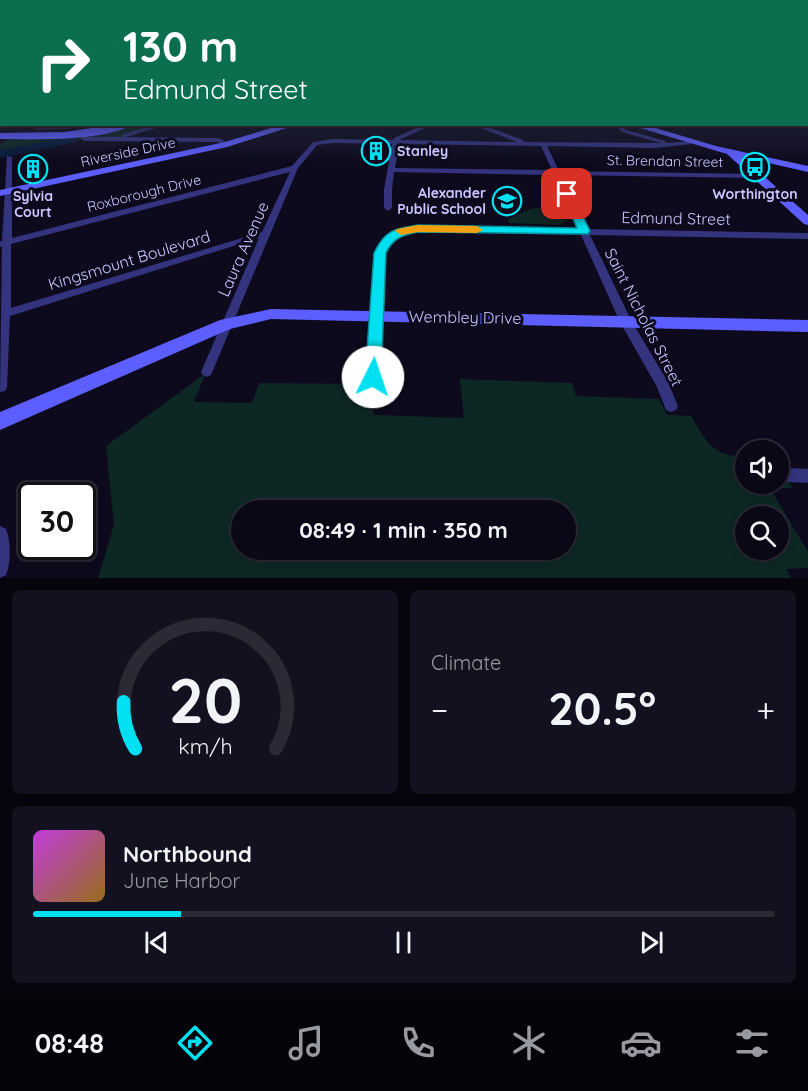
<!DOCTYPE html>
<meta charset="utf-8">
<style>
:root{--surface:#0a0816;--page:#13111f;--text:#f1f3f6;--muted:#999aa1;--line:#2a2935;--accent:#00e0f1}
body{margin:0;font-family:Quicksand,sans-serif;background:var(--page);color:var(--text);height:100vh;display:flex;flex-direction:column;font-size:22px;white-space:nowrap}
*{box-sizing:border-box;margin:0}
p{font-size:20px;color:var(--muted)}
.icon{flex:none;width:33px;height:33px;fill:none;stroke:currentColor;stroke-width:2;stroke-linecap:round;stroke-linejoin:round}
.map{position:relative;height:578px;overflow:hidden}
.drawer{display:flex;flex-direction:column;gap:12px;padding:12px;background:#06040c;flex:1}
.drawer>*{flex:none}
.banner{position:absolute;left:0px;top:0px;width:808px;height:126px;box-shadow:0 3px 9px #0003,0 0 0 2px var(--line);background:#0b6e4f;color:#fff;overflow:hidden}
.fabs{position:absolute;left:735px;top:440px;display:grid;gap:12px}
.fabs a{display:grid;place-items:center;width:54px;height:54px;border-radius:50%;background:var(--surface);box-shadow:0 3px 9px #0003,0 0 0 2px var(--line);font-size:30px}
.speed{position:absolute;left:18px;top:482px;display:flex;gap:12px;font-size:30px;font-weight:700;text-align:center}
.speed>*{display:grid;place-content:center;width:78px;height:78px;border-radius:50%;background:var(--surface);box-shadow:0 3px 9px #0003,0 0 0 2px var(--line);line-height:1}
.speed .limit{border:3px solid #111;border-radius:9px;background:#fff;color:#111}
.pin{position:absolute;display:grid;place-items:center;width:51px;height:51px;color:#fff;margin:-26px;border-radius:12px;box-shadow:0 3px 9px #0006}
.me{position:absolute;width:66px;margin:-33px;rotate:4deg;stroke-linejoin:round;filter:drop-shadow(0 0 4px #0008)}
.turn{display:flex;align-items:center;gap:21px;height:126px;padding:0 24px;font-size:27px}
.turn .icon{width:78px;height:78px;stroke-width:2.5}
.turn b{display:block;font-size:42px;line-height:51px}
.big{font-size:45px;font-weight:700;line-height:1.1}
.drawer .card{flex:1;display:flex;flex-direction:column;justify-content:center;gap:9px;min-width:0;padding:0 21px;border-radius:9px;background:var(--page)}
.drawer .dial{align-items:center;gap:0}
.dial svg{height:156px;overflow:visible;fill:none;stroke:var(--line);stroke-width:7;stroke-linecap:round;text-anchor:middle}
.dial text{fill:var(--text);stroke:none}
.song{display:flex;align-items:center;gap:18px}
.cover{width:72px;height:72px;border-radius:9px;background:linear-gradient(135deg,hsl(290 70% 55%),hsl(40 70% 35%))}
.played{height:6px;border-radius:3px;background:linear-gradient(90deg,var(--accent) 20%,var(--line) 20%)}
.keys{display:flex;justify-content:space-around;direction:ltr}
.heat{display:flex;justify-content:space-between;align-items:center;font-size:33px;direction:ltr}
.drawer .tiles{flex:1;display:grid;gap:12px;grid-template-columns:1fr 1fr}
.card:last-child{grid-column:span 2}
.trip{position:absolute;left:231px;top:500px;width:345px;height:60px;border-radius:30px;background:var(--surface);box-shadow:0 3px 9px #0003,0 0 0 2px var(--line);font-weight:700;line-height:60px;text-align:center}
.menu{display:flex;height:96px;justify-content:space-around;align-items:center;background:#040309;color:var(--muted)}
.menu .icon{width:42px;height:42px}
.menu .on{color:var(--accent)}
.menu b{font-size:27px;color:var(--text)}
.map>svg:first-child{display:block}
.green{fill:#0d2725;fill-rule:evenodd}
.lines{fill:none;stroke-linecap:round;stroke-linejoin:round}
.river{fill:#061a3a;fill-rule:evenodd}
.street{fill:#33337e;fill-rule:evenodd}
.secondary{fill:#5d5eff;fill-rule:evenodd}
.rail{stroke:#00e0f1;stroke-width:1.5;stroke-dasharray:5 4;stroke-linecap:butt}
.wall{fill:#29214c}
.shaded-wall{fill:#171131}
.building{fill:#3b335f;stroke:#514a78;stroke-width:1.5}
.route{fill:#00e0f1;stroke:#00929d;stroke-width:1.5}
.slow{fill:#f59e0b}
.labels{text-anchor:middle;stroke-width:6;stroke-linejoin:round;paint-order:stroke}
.far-poi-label{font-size:14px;font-weight:bold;fill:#cbc6ff;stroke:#0d0a1d}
.far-street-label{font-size:14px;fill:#cbc6ff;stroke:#0d0a1d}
.street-label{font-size:16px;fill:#cbc6ff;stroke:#0d0a1d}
</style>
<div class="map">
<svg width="808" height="578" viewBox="0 0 808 578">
<rect width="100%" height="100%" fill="#0d0a1d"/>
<g class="green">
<path d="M129,125h38l-49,13 -34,1 -84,18v-13l13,-8h41z"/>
<path d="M559,203l9,17 -8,5 -51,-2 -1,-4 23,-10z"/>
<path d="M206,373l-12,29 58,1 7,-20 113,1 2,31 90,3 -4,-39 112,4 4,13 83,3 8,16 24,1c16,26 21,40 54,41l1,26h32l1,-18 14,23h-23l38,64v16l-22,1 5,9h-693l16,-53 -8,-79zM242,510h324v39h-324zM746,516h32v33h-32z"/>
</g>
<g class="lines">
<path class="river" d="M73,137l4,1v4l-77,16v-8z"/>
<g class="street">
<path d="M157,124h12l-43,13 93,1 11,6 -3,2 -9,-4 -134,-1 -7,-6 3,-2 6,4h36v-2z"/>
<path d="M425,124h9l-35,16 118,2 -47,-18h10l43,16 1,2 137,1 -39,-11 -8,-8h7l5,6 39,11 1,2 27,-2 1,1 -3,2 -36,4 -108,-2 12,25 198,3 4,2 -4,2 -196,-3 26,54 221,4v6l-218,-4 42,87 36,60 10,24 -2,4 -5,2 -5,-2 -9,-23 -37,-65 -39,-87 -163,-3c-16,1 -27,6 -33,21l-6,124 -1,4 -5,1 -5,-1 -1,-4 8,-124c8,-19 23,-25 43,-27l160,3 -24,-54 -160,-3 -2,18v18l-4,3 -4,-3v-18l8,-46 -59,-1 -16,2 -19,23 -87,207 -4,2 -4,-2 -2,-3 58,-134 -249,78 -3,71 -2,4 -5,1 2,-146 -2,1v-6h2l5,-85 5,1v81l280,-72 21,-24 20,-3 60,1 1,-2zM399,144l142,2 11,24 -157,-2zM290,172l-28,60 -251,76v-64z"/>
<path d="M788,468l20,1v14l-20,-1 -5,-2 -3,-5 3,-5z"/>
<path d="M0,526l6,3c5,12 5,34 0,46l-6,3z"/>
</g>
<g class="secondary">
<rect x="807" y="88" width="1" height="5"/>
<rect x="807" y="111" width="1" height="4"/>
<path d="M118,124h16c-31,18 -98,15 -134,15v-6l65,-1z"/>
<path d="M284,124h15l-72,23 -227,49v-6l225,-48z"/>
<path d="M627,124h15l74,22 92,20v6l-66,-15 66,58v10l-4,-1 -77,-70z"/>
<path d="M271,309l537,11v12l-537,-13 -41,10 -230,101v-18l220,-92z"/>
</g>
<path class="rail" d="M799,124l9,2"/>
</g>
<path class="wall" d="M39,124h38l-7,5 -34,1 -2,-3z"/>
<path class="shaded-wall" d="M71,124h6l-7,5 -1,-3z"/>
<path class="building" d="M39,124h32l-2,2 -35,1z"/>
<linearGradient id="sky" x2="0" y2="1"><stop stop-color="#070610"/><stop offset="0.51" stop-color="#2f334c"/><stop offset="1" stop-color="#2f334c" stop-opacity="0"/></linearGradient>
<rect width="808" height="164" fill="url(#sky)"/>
<path class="route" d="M563,191l9,3 18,37 -2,3 -170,-2c-16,3 -25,6 -32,21l-5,124 -2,5 -6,2 -6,-2 -2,-5 9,-124c11,-23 20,-24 44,-28l159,3 -15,-34z"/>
<path class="slow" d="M418,225l59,1 6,4 -6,3 -59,-1 -17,3 -6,-4 2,-2z"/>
<defs>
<g id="building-ring" transform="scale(1.5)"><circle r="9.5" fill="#0d0a1d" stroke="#00e0f1" stroke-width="1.5"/><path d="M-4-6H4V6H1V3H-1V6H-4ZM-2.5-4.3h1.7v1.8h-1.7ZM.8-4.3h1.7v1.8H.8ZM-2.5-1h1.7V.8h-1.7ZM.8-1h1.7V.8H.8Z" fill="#00e0f1"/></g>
<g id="bus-ring" transform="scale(1.5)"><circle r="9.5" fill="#0d0a1d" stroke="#00e0f1" stroke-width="1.5"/><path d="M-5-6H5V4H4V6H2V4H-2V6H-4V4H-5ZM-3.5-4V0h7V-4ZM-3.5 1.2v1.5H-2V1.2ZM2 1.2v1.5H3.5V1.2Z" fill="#00e0f1"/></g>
<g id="school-ring" transform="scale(1.5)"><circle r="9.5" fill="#0d0a1d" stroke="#00e0f1" stroke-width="1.5"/><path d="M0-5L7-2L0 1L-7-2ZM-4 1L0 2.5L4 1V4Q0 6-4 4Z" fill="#00e0f1"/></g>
</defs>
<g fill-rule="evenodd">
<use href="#building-ring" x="376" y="151"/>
<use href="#bus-ring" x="755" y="167"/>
<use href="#building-ring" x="33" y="169"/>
<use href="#school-ring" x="507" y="201"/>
</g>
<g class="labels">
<g class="far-poi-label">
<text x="397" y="156" text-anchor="start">Stanley</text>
<text x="486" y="198" text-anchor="end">Alexander<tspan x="486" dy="16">Public School</tspan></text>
<text x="755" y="199">Worthington</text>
<text x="33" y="201">Sylvia<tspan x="33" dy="16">Court</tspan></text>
</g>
<g class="far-street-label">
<text transform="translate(128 152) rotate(-12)" y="5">Riverside Drive</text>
<text transform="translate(665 161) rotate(1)" y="5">St. Brendan Street</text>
<text transform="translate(144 193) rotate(-14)" y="5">Roxborough Drive</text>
</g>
<g class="street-label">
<text transform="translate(676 218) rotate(1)" y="6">Edmund Street</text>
<text transform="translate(243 249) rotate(-66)" y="6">Laura Avenue</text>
<text transform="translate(129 260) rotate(-17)" y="6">Kingsmount Boulevard</text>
<text transform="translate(465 317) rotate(1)" y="6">Wembley Drive</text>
<text transform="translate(644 317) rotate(63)" y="6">Saint Nicholas Street</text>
</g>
</g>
</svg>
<div class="fabs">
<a><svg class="icon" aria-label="sound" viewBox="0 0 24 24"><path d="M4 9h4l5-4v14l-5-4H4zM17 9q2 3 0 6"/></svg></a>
<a><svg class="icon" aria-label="search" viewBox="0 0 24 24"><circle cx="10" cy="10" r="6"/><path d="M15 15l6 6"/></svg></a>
</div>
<div class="speed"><div class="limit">30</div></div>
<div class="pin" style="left:567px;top:194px;background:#d93025"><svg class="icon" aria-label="arrive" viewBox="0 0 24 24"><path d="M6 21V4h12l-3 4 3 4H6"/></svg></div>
<svg class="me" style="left:373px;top:377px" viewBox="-20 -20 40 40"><circle r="19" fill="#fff"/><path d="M0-13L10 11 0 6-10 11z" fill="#00e0f1"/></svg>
<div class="trip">08:49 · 1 min · 350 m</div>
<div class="banner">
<div class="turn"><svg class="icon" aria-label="right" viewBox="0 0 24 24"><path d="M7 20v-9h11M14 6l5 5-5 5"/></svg><div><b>130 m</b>Edmund Street</div></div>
</div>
</div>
<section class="drawer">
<div class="tiles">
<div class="card dial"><svg viewBox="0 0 100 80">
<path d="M14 69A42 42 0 1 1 86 69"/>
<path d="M14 69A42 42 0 0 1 8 45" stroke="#00e0f1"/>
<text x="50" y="56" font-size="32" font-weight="700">20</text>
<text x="50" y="72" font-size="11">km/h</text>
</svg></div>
<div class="card"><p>Climate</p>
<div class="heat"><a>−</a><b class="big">20.5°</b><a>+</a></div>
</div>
<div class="card">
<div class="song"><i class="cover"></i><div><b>Northbound</b><p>June Harbor</p></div></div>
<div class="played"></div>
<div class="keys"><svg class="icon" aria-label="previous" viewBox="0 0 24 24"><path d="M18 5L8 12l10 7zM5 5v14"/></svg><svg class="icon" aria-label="pause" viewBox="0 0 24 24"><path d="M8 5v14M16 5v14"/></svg><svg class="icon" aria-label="next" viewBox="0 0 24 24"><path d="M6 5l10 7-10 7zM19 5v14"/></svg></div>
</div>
</div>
</section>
<nav class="menu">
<b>08:48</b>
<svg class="icon on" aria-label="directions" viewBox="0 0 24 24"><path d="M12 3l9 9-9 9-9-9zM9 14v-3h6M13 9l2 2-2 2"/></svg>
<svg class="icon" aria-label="music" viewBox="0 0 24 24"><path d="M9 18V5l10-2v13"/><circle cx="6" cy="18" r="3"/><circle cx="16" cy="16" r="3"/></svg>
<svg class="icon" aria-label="phone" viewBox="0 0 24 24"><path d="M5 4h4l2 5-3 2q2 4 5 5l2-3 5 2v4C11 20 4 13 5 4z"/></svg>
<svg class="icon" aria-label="climate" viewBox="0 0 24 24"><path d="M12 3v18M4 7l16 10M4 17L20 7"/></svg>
<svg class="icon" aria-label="car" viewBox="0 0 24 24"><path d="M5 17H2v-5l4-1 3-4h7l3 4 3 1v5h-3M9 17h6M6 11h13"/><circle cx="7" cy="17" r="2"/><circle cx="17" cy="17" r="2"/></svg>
<svg class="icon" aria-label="filters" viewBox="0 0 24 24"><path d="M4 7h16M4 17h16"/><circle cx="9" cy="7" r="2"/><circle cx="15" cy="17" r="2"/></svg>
</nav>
